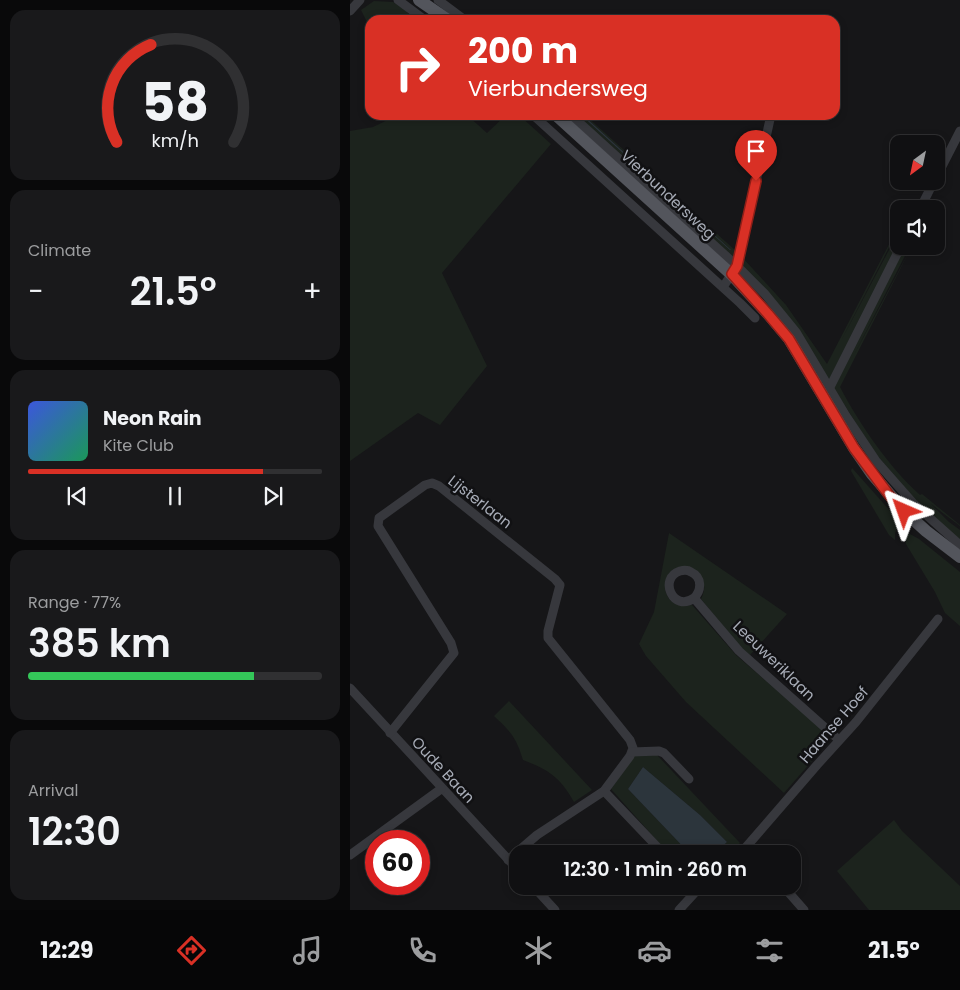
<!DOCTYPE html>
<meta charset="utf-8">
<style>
:root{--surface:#101012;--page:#19191b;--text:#f1f3f6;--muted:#9c9d9f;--line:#303032;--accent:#d93025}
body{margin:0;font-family:Poppins,sans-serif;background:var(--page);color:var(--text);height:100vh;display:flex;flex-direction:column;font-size:19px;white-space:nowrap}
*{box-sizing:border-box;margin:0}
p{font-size:16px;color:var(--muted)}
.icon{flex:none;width:28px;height:28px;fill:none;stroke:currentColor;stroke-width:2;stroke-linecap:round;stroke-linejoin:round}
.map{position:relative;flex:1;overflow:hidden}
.side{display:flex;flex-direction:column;gap:10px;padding:10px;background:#09090a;width:350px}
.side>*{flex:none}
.top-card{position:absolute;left:15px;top:15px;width:475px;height:105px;border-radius:15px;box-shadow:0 2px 8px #0003,0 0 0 1px var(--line);background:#d93025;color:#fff;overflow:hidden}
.needle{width:32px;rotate:213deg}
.fabs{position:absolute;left:540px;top:135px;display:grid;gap:10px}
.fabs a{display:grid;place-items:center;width:55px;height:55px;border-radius:10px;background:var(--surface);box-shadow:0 2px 8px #0003,0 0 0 1px var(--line);font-size:25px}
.speed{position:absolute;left:15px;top:830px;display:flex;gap:10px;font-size:25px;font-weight:700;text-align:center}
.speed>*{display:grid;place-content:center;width:65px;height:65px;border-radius:50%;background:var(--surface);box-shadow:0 2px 8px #0003,0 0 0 1px var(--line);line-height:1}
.speed .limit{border:8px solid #d22;background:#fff;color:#111}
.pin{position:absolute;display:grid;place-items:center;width:42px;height:42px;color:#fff;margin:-51px -21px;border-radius:50% 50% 50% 0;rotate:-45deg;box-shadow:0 0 5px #0007}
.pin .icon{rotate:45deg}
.me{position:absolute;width:55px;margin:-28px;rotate:317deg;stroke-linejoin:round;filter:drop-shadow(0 0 4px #0008)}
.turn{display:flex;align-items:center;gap:18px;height:105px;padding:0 20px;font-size:22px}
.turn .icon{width:65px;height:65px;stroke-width:2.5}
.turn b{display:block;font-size:35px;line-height:42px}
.big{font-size:38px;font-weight:600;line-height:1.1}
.side .widget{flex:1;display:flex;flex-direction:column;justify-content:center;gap:8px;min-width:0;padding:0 18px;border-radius:15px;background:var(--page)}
.side .dial{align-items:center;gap:0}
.dial svg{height:130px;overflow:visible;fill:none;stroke:var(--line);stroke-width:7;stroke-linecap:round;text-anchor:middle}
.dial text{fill:var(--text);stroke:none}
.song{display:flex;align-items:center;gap:15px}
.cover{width:60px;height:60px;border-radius:8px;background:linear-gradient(135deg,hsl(230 70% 55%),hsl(150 70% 35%))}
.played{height:5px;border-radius:2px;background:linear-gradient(90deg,var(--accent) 80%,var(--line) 80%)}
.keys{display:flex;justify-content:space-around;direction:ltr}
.heat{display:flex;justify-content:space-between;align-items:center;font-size:28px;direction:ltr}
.charge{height:8px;border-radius:4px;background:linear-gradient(90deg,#34c759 77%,var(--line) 0)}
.trip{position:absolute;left:159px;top:845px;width:292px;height:50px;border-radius:15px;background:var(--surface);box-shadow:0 2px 8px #0003,0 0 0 1px var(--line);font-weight:600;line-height:50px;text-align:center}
.tabs{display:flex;height:80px;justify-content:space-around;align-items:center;background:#060607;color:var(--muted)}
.tabs .icon{width:35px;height:35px}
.tabs .active{color:var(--accent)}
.tabs b{font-size:22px;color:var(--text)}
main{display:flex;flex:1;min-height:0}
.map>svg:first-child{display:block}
.green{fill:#1c231d}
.water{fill:#2c353c}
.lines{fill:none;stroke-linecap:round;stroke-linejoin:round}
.minor{stroke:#37383d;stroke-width:9}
.primary{stroke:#53555c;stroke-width:12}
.route-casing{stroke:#8d1f18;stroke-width:12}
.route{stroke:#d93025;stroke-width:9}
.labels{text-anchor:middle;stroke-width:5;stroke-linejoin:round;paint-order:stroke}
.street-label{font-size:15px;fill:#a8adb8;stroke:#111113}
</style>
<main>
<section class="side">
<div class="widget dial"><svg viewBox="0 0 100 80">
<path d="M14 69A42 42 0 1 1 86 69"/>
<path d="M14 69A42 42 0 0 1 35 9" stroke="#d93025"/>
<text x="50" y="56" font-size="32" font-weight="700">58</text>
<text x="50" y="72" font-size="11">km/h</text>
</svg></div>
<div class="widget"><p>Climate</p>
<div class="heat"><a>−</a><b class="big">21.5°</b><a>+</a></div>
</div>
<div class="widget">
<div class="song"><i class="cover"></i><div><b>Neon Rain</b><p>Kite Club</p></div></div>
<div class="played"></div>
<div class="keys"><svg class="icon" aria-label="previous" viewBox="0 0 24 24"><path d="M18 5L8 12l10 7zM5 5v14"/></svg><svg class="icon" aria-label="pause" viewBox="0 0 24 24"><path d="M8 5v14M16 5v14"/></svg><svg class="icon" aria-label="next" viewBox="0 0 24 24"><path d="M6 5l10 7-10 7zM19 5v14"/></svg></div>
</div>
<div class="widget"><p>Range · 77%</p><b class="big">385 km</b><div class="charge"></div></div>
<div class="widget"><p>Arrival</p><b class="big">12:30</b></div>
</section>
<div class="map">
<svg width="610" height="910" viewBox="0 0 610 910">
<rect width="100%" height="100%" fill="#161618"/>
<g class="green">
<path d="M24,1l19,1 10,6 12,12h-45v8l-9,-18z"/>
<path d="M48,115h69l20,18 19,-18h13l32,29 -109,129 45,93 -47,59 -22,-12 -68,48v-330l23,-4z"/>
<path d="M225,115h6l150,135 -148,-135h2l151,136 -1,6 -3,1z"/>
<path d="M549,225v3l-58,113 58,-110v15l-70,135 -89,-116 1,-9 45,49 41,59z"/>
<path d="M553,246h7l-56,109 58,-109 -72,141c20,38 49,80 80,108l2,-1 38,31v1l-29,-22 18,18 11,8v10l-33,-27 -53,-61 -42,-67z"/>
<path d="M502,468l48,54 -5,11v7l-6,-5 -38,-64z"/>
<path d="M319,533l118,81 -37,41 -9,-7 -40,-49c7,-14 2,-23 -10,-31l-25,14c-4,17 10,26 26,23l44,50 96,83 -48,55 -98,-91 -40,-46 -7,-12 15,-32z"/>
<path d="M558,533l11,6 41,33v54l-15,-13 -10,-21 -29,-48 -1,-7z"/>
<path d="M159,701l83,89 -18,12c-14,-25 -25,-32 -51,-42 -7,-23 -12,-28 -29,-44z"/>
<path d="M285,755h22l83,88 -11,11h-15l13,-12 -27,-27 -57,-48 -15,22 62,65h-21l-58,-65z"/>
<path d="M544,820l8,11 58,55v24h-91l-32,-39z"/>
</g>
<g class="water">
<path d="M231,115h2l148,135h-1z"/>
<path d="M293,767l57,48 27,27 -13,12h-24l-62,-65z"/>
</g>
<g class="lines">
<g class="minor">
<path d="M48,0l27,20"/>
<path d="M88,0l27,20"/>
<path d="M0,11l10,-11"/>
<path d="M183,115l207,188 15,15"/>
<path d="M221,115l166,151 28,28 31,38 50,84 30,45 37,42 47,42"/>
<path d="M586,178l24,-47"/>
<path d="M570,209l14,-28"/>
<path d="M373,287l14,-21 34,-151"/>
<path d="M478,391l73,-145"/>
<path d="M344,598c-21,15 -36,-20 -14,-27 4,-1 8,-1 11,1 11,5 11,18 3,26l45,53 100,89"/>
<path d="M0,688l168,182"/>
<path d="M40,733l64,-80 -3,-10 -73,-117 1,-8 46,-33 7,-2 7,3 116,93 5,6 -12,46v7l82,102 3,8 -3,8 -26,35 -67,44 -29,25"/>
<path d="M282,752l27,-1 5,2 25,26"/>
<path d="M254,791l60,63"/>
<path d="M398,846l7,8"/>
<path d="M390,854l77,-89 39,-43 82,-103"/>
<path d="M0,855l91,-66"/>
<path d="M183,886l22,24"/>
<path d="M433,886l21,24"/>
<path d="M329,910l22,-24"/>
</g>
<g class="primary">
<path d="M69,0l29,20"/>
<path d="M206,115l175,159 37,40 21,25 65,109 18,26 32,37 22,20 34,26"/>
</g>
</g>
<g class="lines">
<g class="route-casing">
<path id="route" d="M406,181l-19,85 -5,8 36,40 21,25 65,109 35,47 15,16"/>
</g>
<use href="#route" class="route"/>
</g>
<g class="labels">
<g class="street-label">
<text transform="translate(318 195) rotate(43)" y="5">Vierbundersweg</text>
<text transform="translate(130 502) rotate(38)" y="5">Lijsterlaan</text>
<text transform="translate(424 661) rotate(44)" y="5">Leeuweriklaan</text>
<text transform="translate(484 725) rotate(-49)" y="5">Haanse Hoef</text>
<text transform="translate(93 770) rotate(47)" y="5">Oude Baan</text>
</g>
</g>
</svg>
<div class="fabs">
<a><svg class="needle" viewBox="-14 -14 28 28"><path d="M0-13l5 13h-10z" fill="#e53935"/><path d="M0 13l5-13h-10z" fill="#9c9d9f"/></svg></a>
<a><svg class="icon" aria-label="sound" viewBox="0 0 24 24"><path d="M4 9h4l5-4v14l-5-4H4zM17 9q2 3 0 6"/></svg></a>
</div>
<div class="speed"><div class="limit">60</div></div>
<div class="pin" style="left:406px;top:181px;background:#d93025"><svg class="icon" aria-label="arrive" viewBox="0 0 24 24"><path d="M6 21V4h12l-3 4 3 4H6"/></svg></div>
<svg class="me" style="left:554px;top:511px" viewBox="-20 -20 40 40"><path d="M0-17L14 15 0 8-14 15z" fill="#d93025" stroke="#fff" stroke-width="4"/></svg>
<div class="trip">12:30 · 1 min · 260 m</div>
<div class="top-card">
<div class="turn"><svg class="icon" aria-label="right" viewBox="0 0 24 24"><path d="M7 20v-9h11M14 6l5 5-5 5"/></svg><div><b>200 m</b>Vierbundersweg</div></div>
</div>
</div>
</main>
<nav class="tabs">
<b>12:29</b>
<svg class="icon active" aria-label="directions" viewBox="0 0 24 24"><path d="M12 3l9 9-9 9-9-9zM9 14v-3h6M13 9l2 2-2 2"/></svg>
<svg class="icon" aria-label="music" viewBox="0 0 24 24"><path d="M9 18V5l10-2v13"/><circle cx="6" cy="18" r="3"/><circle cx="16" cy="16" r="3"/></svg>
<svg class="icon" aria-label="phone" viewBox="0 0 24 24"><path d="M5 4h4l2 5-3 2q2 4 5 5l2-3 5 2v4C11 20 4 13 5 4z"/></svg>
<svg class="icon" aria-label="climate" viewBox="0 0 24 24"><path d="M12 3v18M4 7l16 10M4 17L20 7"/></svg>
<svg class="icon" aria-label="car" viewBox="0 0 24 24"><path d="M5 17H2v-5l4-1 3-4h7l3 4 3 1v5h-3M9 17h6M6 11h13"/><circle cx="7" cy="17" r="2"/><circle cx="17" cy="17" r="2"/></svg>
<svg class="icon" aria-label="filters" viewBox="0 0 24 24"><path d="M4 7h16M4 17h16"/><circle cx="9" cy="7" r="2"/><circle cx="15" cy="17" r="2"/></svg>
<b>21.5°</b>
</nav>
